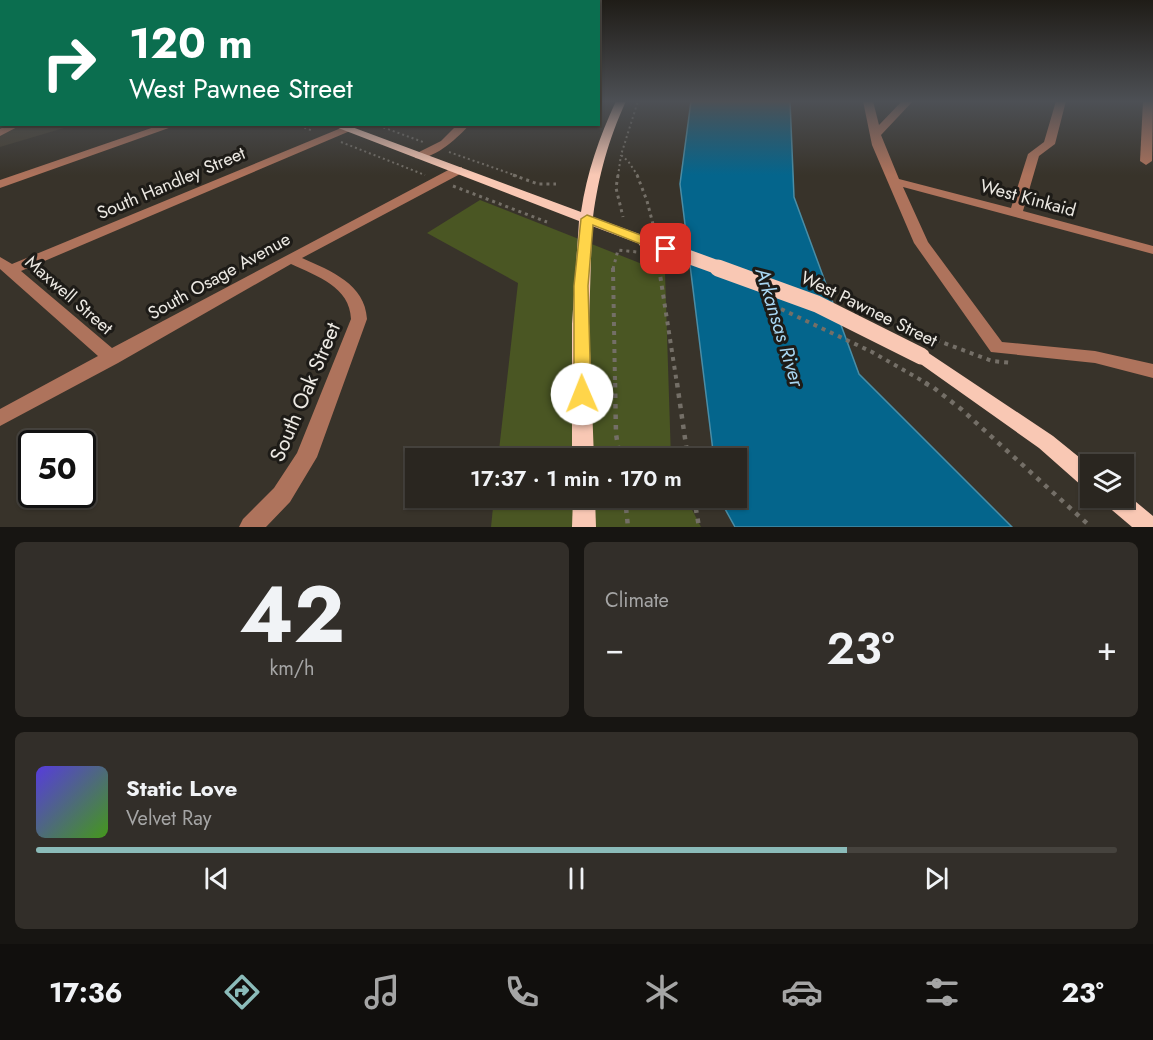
<!DOCTYPE html>
<meta charset="utf-8">
<style>
:root{--surface:#2a2620;--page:#322e29;--text:#f1f3f6;--muted:#a5a5a5;--line:#46433e;--accent:#8bbbb9}
body{margin:0;font-family:Jost,sans-serif;background:var(--page);color:var(--text);height:100vh;display:flex;flex-direction:column;font-size:22px;white-space:nowrap}
*{box-sizing:border-box;margin:0}
p{font-size:20px;color:var(--muted)}
.icon{flex:none;width:33px;height:33px;fill:none;stroke:currentColor;stroke-width:2;stroke-linecap:round;stroke-linejoin:round}
.map{position:relative;height:527px;overflow:hidden}
.side{display:flex;flex-direction:column;gap:15px;padding:15px;background:#171512;flex:1}
.side>*{flex:none}
.banner{position:absolute;left:0px;top:0px;width:600px;height:126px;box-shadow:0 2px 4px #0004,0 0 0 2px var(--line);background:#0b6e4f;color:#fff;overflow:hidden}
.buttons{position:absolute;left:1080px;top:454px;display:grid;gap:12px}
.buttons a{display:grid;place-items:center;width:54px;height:54px;border-radius:0px;background:var(--surface);box-shadow:0 2px 4px #0004,0 0 0 2px var(--line);font-size:30px}
.speed{position:absolute;left:18px;top:430px;display:flex;gap:12px;font-size:30px;font-weight:700;text-align:center}
.speed>*{display:grid;place-content:center;width:78px;height:78px;border-radius:50%;background:var(--surface);box-shadow:0 2px 4px #0004,0 0 0 2px var(--line);line-height:1}
.speed .limit{border:3px solid #111;border-radius:9px;background:#fff;color:#111}
.pin{position:absolute;display:grid;place-items:center;width:51px;height:51px;color:#fff;margin:-26px;border-radius:12px;box-shadow:0 3px 9px #0006}
.me{position:absolute;width:66px;margin:-33px;rotate:359deg;stroke-linejoin:round;filter:drop-shadow(0 0 4px #0008)}
.turn{display:flex;align-items:center;gap:21px;height:126px;padding:0 30px;font-size:27px}
.turn .icon{width:78px;height:78px;stroke-width:2.5}
.turn b{display:block;font-size:42px;line-height:51px}
.big{font-size:45px;font-weight:600;line-height:1.1}
.side .card{flex:1;display:flex;flex-direction:column;justify-content:center;gap:9px;min-width:0;padding:0 21px;border-radius:9px;background:var(--page)}
.side .dial{align-items:center;gap:0}
.dial b{font-size:78px;line-height:1}
.song{display:flex;align-items:center;gap:18px}
.cover{width:72px;height:72px;border-radius:9px;background:linear-gradient(135deg,hsl(250 70% 55%),hsl(100 70% 35%))}
.played{height:6px;border-radius:3px;background:linear-gradient(90deg,var(--accent) 75%,var(--line) 75%)}
.keys{display:flex;justify-content:space-around;direction:ltr}
.heat{display:flex;justify-content:space-between;align-items:center;font-size:33px;direction:ltr}
.side .tiles{flex:1;display:grid;gap:15px;grid-template-columns:1fr 1fr}
.card:last-child{grid-column:span 2}
.trip{position:absolute;left:405px;top:448px;width:342px;height:60px;border-radius:0px;background:var(--surface);box-shadow:0 2px 4px #0004,0 0 0 2px var(--line);font-weight:600;line-height:60px;text-align:center}
.menu{display:flex;height:96px;justify-content:space-around;align-items:center;background:#110f0d;color:var(--muted)}
.menu .icon{width:42px;height:42px}
.menu .active{color:var(--accent)}
.menu b{font-size:27px;color:var(--text)}
.map>svg:first-child{display:block}
.built{fill:#453e30}
.green{fill:#4a5623}
.water{fill:#04658c;stroke:#4a8da6;stroke-width:1.5}
.lines{fill:none;stroke-linecap:round;stroke-linejoin:round}
.path-far3{stroke:#746f67;stroke-width:2;stroke-dasharray:2 3;stroke-linecap:butt}
.path-far2{stroke:#746f67;stroke-width:3;stroke-dasharray:3 4;stroke-linecap:butt}
.path-far1{stroke:#746f67;stroke-width:4;stroke-dasharray:4 5;stroke-linecap:butt}
.path{stroke:#746f67;stroke-width:4.5;stroke-dasharray:4.5 6;stroke-linecap:butt}
.minor{fill:#ae735c;fill-rule:evenodd}
.major{fill:#f9c8b4;fill-rule:evenodd}
.path-bridge-far1{stroke:#746f67;stroke-width:4;stroke-dasharray:4 5;stroke-linecap:butt}
.path-bridge{stroke:#746f67;stroke-width:4.5;stroke-dasharray:4.5 6;stroke-linecap:butt}
.major-bridge-far1{stroke:#f9c8b4;stroke-width:14}
.major-bridge{stroke:#f9c8b4;stroke-width:17}
.route{fill:#ffd54a;stroke:#a68a30;stroke-width:1.5}
.labels{text-anchor:middle;stroke-width:6;stroke-linejoin:round;paint-order:stroke}
.street-label{font-size:18px;fill:#ece9e3;stroke:#1d1b17}
.water-label{font-size:20px;font-style:italic;fill:#a8d6f1;stroke:#1d1b17}
.near-street-label{font-size:21px;fill:#ece9e3;stroke:#1d1b17}
</style>
<div class="map">
<svg width="1153" height="527" viewBox="0 0 1153 527">
<rect width="100%" height="100%" fill="#38332a"/>
<path class="built" d="M0,101l2,23 72,1 -74,22z"/>
<g class="green">
<path d="M480,200l185,73 6,186h-173l20,-176 -91,-50z"/>
<path d="M494,498h192l15,29h-210z"/>
</g>
<path class="water" d="M691,101h99l4,96 65,177 153,153h-277l-16,-29h17v-39h-22l-34,-275z"/>
<g class="lines">
<g class="path-far3">
<path d="M295,124l18,7"/>
<path d="M374,124l49,18"/>
<path d="M341,142l84,33"/>
<path d="M449,152l68,24"/>
<path d="M618,176l3,-21"/>
<path d="M638,176l-10,-15 -7,-6 17,-54"/>
</g>
<g class="path-far2">
<path d="M513,175l25,9h18"/>
<path d="M618,175l-2,13 7,29"/>
<path d="M637,175l10,26 8,31"/>
<path d="M453,186l94,36"/>
<path d="M658,259l2,10"/>
<path d="M613,269l5,-19 19,2"/>
</g>
<g class="path-far1">
<path d="M613,268l2,116"/>
<path d="M659,268l18,116"/>
<path d="M936,340l56,21 21,2"/>
</g>
<g class="path">
<path d="M615,383l1,51 4,25"/>
<path d="M677,383l11,76"/>
<path d="M934,388l27,21 130,118"/>
<path d="M625,498l3,29"/>
<path d="M694,498l5,29"/>
</g>
<g class="minor">
<path d="M0,101h2v5l-2,-1z"/>
<path d="M863,101h10l6,24 23,-24h11l-32,34 18,44 112,29 17,-54 16,-12 12,-41h10l-11,43 -16,12 -16,55 130,35v8l-250,-67 25,55 74,100 93,9 58,13v14l-58,-15 -104,-11 -77,-109 -42,-98z"/>
<path d="M1143,101h10l-1,60 -6,4 -6,-4z"/>
<path d="M9,124h14l-23,12v-7z"/>
<path d="M163,124h17l-180,64v-8z"/>
<path d="M458,124h12c-11,13 -37,37 -55,34v-4l26,-13z"/>
<path d="M346,126l4,1v4l-329,140 91,77 342,-181h8v6l-160,85c29,13 63,26 65,61l-50,138 -27,45 -24,25h-27l4,-8 31,-31 23,-35 54,-134c-1,-32 -34,-43 -60,-55l-173,99 -118,63v-17l98,-53 -98,-87v-12l12,7z"/>
</g>
<g class="major">
<path d="M616,101h10c-18,40 -27,73 -33,116l57,21 2,3 -2,3h-10l-48,-18 -3,98 5,135h-22v-135l7,-103 -251,-97h16l237,88c6,-40 18,-74 35,-111z"/>
<path d="M921,350l6,2 126,84 37,30v22l-8,-2 -43,-38 -124,-88 -3,-4 3,-4z"/>
<path d="M1124,492l29,24v11h-21l-26,-22 -3,-7h21z"/>
<path d="M573,498h22l1,29h-24z"/>
</g>
<path class="path-bridge-far1" d="M781,309l91,43 56,32"/>
<path class="path-bridge" d="M925,383l9,5"/>
<path class="major-bridge-far1" d="M645,241l77,28"/>
<path class="major-bridge" d="M718,268l99,36 104,52"/>
</g>
<linearGradient id="sky" x2="0" y2="1"><stop stop-color="#1f1c17"/><stop offset="0.58" stop-color="#4d5055"/><stop offset="1" stop-color="#4d5055" stop-opacity="0"/></linearGradient>
<rect width="1153" height="175" fill="url(#sky)"/>
<path class="route" d="M587,215l83,31 2,3 -2,3h-9l-68,-27 -5,61 3,108 -2,5 -7,2 -6,-2 -2,-5v-108l7,-67z"/>
<g class="labels">
<g class="street-label">
<text transform="translate(171 183) rotate(-23)" y="6">South Handley Street</text>
<text transform="translate(1028 198) rotate(15)" y="6">West Kinkaid</text>
<text transform="translate(219 276) rotate(-29)" y="6">South Osage Avenue</text>
<text transform="translate(69 295) rotate(41)" y="6">Maxwell Street</text>
<text transform="translate(869 309) rotate(26)" y="6">West Pawnee Street</text>
</g>
<g class="water-label">
<text transform="translate(780 327) rotate(73)" y="7">Arkansas River</text>
</g>
<g class="near-street-label">
<text transform="translate(305 392) rotate(-67)" y="7">South Oak Street</text>
</g>
</g>
</svg>
<div class="buttons">
<a><svg class="icon" aria-label="layers" viewBox="0 0 24 24"><path d="M12 4l9 5-9 5-9-5zM3 14l9 5 9-5"/></svg></a>
</div>
<div class="speed"><div class="limit">50</div></div>
<div class="pin" style="left:666px;top:249px;background:#d93025"><svg class="icon" aria-label="arrive" viewBox="0 0 24 24"><path d="M6 21V4h12l-3 4 3 4H6"/></svg></div>
<svg class="me" style="left:582px;top:394px" viewBox="-20 -20 40 40"><circle r="19" fill="#fff"/><path d="M0-13L10 11 0 6-10 11z" fill="#ffd54a"/></svg>
<div class="trip">17:37 · 1 min · 170 m</div>
<div class="banner">
<div class="turn"><svg class="icon" aria-label="right" viewBox="0 0 24 24"><path d="M7 20v-9h11M14 6l5 5-5 5"/></svg><div><b>120 m</b>West Pawnee Street</div></div>
</div>
</div>
<section class="side">
<div class="tiles">
<div class="card dial"><b>42</b><p>km/h</p></div>
<div class="card"><p>Climate</p>
<div class="heat"><a>−</a><b class="big">23°</b><a>+</a></div>
</div>
<div class="card">
<div class="song"><i class="cover"></i><div><b>Static Love</b><p>Velvet Ray</p></div></div>
<div class="played"></div>
<div class="keys"><svg class="icon" aria-label="previous" viewBox="0 0 24 24"><path d="M18 5L8 12l10 7zM5 5v14"/></svg><svg class="icon" aria-label="pause" viewBox="0 0 24 24"><path d="M8 5v14M16 5v14"/></svg><svg class="icon" aria-label="next" viewBox="0 0 24 24"><path d="M6 5l10 7-10 7zM19 5v14"/></svg></div>
</div>
</div>
</section>
<nav class="menu">
<b>17:36</b>
<svg class="icon active" aria-label="directions" viewBox="0 0 24 24"><path d="M12 3l9 9-9 9-9-9zM9 14v-3h6M13 9l2 2-2 2"/></svg>
<svg class="icon" aria-label="music" viewBox="0 0 24 24"><path d="M9 18V5l10-2v13"/><circle cx="6" cy="18" r="3"/><circle cx="16" cy="16" r="3"/></svg>
<svg class="icon" aria-label="phone" viewBox="0 0 24 24"><path d="M5 4h4l2 5-3 2q2 4 5 5l2-3 5 2v4C11 20 4 13 5 4z"/></svg>
<svg class="icon" aria-label="climate" viewBox="0 0 24 24"><path d="M12 3v18M4 7l16 10M4 17L20 7"/></svg>
<svg class="icon" aria-label="car" viewBox="0 0 24 24"><path d="M5 17H2v-5l4-1 3-4h7l3 4 3 1v5h-3M9 17h6M6 11h13"/><circle cx="7" cy="17" r="2"/><circle cx="17" cy="17" r="2"/></svg>
<svg class="icon" aria-label="filters" viewBox="0 0 24 24"><path d="M4 7h16M4 17h16"/><circle cx="9" cy="7" r="2"/><circle cx="15" cy="17" r="2"/></svg>
<b>23°</b>
</nav>
